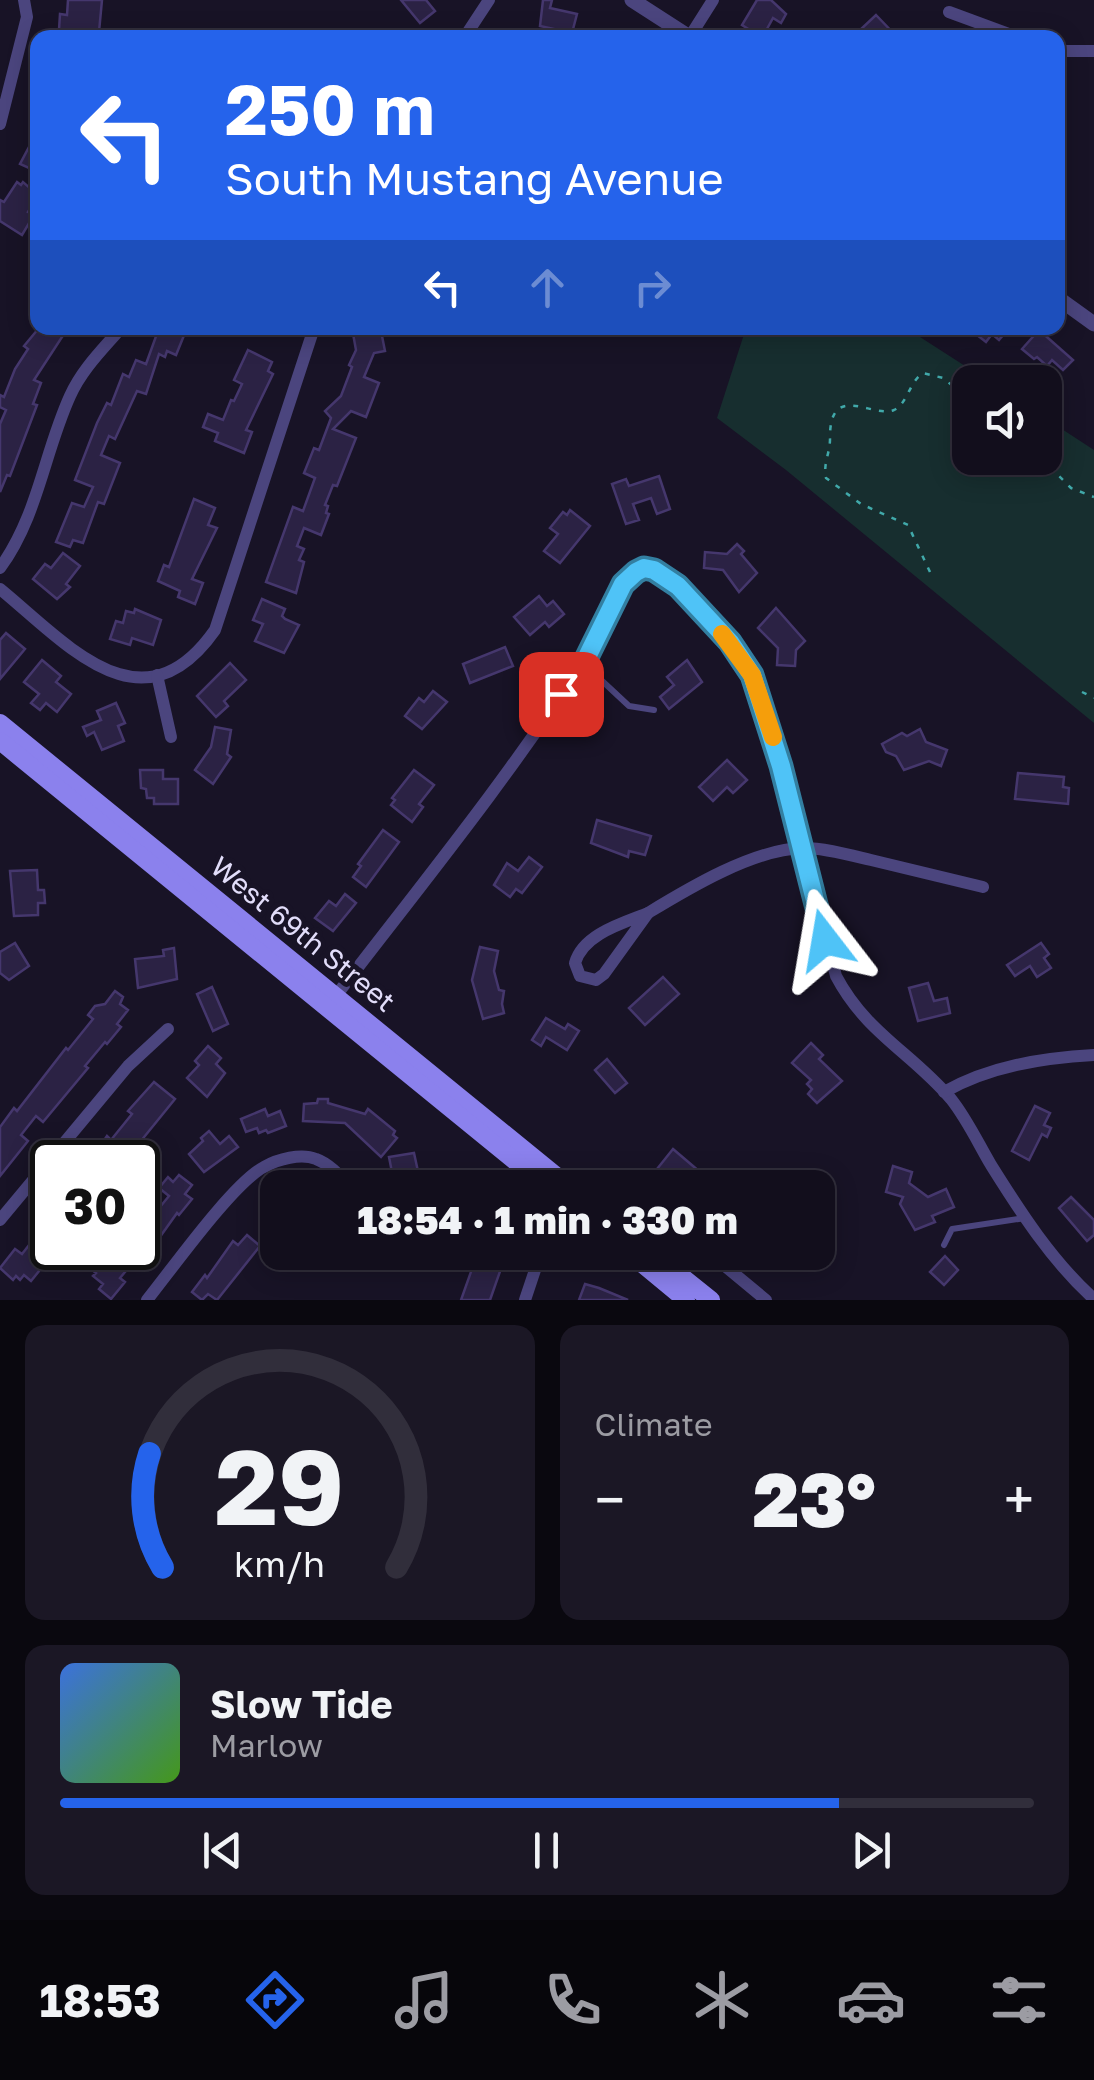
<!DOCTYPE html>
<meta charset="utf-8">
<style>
:root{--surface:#120e1c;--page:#1b1725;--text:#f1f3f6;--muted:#9c9ca3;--line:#312e3b;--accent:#2563eb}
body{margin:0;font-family:"Golos Text",sans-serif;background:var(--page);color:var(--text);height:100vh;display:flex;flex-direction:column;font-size:38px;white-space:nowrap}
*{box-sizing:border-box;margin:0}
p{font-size:32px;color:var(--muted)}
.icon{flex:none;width:55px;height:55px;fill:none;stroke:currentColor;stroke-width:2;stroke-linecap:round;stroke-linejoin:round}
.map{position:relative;height:1300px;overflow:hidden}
.drawer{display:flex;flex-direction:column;gap:25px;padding:25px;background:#0a080f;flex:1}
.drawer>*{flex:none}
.top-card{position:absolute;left:30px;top:30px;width:1035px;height:305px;border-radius:20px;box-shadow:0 5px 25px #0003,0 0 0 2px var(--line);background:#2563eb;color:#fff;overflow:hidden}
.buttons{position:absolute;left:952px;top:365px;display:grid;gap:20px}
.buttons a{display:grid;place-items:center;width:110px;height:110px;border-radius:20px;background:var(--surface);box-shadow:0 5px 25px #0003,0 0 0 2px var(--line);font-size:50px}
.speed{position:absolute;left:30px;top:1140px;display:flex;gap:20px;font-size:50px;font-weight:700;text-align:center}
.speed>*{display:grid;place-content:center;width:130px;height:130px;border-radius:50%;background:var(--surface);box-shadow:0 5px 25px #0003,0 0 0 2px var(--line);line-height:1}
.speed .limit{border:5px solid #111;border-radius:15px;background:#fff;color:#111}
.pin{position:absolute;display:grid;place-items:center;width:85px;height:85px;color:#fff;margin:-42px;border-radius:20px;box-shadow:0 5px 15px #0006}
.me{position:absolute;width:110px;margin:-55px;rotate:346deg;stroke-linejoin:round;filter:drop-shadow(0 0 8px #0008)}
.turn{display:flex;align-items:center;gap:35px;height:210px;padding:0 30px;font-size:45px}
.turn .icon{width:130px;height:130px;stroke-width:2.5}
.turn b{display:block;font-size:70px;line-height:85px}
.lanes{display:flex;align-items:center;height:95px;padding:0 30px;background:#0003;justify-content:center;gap:50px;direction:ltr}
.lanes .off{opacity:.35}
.big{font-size:75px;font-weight:800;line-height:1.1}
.drawer .tile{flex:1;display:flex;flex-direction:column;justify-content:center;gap:15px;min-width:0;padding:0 35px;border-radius:20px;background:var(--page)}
.drawer .dial{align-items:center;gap:0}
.dial svg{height:260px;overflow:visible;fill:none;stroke:var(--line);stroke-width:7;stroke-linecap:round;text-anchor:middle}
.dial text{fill:var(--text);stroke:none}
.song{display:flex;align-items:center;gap:30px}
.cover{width:120px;height:120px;border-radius:15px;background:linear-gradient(135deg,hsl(220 70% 55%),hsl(100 70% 35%))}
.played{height:10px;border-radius:5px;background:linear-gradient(90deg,var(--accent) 80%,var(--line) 80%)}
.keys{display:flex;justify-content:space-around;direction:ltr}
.heat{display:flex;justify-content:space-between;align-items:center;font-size:55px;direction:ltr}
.drawer .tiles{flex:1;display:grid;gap:25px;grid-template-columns:1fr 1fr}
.tile:last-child{grid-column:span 2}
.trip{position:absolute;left:260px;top:1170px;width:575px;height:100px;border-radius:20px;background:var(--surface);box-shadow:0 5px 25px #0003,0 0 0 2px var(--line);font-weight:800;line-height:100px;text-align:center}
.tab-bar{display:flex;height:160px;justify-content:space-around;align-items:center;background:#07060b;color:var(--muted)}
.tab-bar .icon{width:70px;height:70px}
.tab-bar .on{color:var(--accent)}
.tab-bar b{font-size:45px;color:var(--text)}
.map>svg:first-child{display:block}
.green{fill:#172e2f}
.building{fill:#2b2244;stroke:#45376d;stroke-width:2.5}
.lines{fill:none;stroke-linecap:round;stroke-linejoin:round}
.path{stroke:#41a9aa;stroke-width:2.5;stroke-dasharray:5 8;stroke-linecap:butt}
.service{stroke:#4b457e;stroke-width:6}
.minor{stroke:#4b457e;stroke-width:12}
.tertiary{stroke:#4b457e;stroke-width:15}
.secondary{stroke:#8b81ed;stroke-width:18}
.route-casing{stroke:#337fa1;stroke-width:25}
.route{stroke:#4fc3f7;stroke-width:18}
.slow{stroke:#f59e0b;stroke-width:18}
.labels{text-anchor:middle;stroke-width:10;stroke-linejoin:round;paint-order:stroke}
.street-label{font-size:28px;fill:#e2ddfa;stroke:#181326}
</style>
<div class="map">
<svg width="1094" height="1300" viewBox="0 0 1094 1300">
<rect width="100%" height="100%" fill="#181326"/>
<path class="green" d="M746,328h160l84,54h-20v76h75v-40l49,32v273l-308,-253 -69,-52z"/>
<g class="building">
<path d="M68,0h34l-3,32 -12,-2v8h-16v-7l-12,-1 1,-16 7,1z"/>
<path d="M401,0h25l9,11 -15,12z"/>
<path d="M543,0h9l-2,8 27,6 -5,19 -32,-7z"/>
<path d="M757,0h14l15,14 -5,9 -8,-5 -11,20 -15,-4 3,-4 -8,-5z"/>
<path d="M876,15l22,23h-30l-8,-8z"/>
<path d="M38,130v42l-18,-8z"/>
<path d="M17,182l4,3 2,-3 15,13 -10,17 6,3 -12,20 -22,-14v-21l4,2z"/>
<path d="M39,328h14l11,6 -30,46 7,3 -8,21 4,1 -27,71 -3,-1 -7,17v-68l6,-14 -6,-3v-12l4,2 11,-28 13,-20 -4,-3z"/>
<path d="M159,328h28l-11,27 -9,-4 -2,6 -6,-3 -13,40 -9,-3 -22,48 -6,-3 -8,19 19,8 -16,41 -6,-2 -15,41 -10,-3 -3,7 -14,-5 16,-39 12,4 9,-20 -18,-7 22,-57 10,-20 4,2 12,-31 6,3 7,-17 10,4z"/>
<path d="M352,328h24l1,5 5,3 3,15 -11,2 -10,24 15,6 -13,34 -15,-6 -18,18 23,9 -19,48 -4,-1 -8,20 3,1 -2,7 3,1 -8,21 -17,-7 -7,18 7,3 -5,11 5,2 -8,31 -30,-11 27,-75 10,4 12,-33 -11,-5 10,-25 5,2 12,-32 -6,-7 16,-15 11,-29 -3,-2 7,-15z"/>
<path d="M968,328h41l-10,12 -7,-6 -6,8z"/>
<path d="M1039,330l34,30 -10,10 -11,-10 -5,6 -10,-9 -3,2 -12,-10z"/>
<path d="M248,350l24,12 -4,9 5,3 -27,56 6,2 -8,21 -29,-12 3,-8 -15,-6 5,-13 15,6 8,-20 3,1 8,-17 -8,-4z"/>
<path d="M659,476l11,33 -13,5 -6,-16 -18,6 6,16 -13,4 -14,-40 14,-5 3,7z"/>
<path d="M194,499l21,9 -7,17 9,3 -25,51 11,4 -8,21 -17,-7 2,-6 -22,-10 6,-16 5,2z"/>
<path d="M570,510l20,16 -30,37 -16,-12 14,-17 -8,-6 13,-16 4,3z"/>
<path d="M737,544l7,7 -3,3 16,19 -18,19 -16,-22 -19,-2 1,-16 22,2z"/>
<path d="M63,553l17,13 -14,18 4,3 -13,12 -24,-20 12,-15 6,4z"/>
<path d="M539,596l8,10 6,-5 11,13 -15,13 -4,-5 -15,13 -16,-18z"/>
<path d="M262,599l23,10 -3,7 3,3 14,6 -15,28 -29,-12 8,-17 -10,-4z"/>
<path d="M776,608l29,33 -9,9 -1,16 -18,-1 1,-17 -20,-20z"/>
<path d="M135,609l26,11 -8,25 -21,-7 -2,7 -20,-6 6,-18 7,2 3,-12 8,2z"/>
<path d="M6,633l19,16 -25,30v-39z"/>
<path d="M505,647l8,19 -43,17 -7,-19z"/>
<path d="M42,660l19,16 -5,6 15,12 -14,18 -11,-9 -6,7 -9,-7 8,-9 -15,-12z"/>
<path d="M687,660l15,22 -33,27 -9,-12 14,-12 -7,-8z"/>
<path d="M230,663l16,17 -22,21 4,5 -12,11 -19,-21z"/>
<path d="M433,691l14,11 -25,27 -17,-13 14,-18 5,4z"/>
<path d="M116,703l9,20 -7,3 6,15 -22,9 -8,-18 -7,4 -4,-9 18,-7 -4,-9z"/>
<path d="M215,727l16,3 -4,24 4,3 -18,27 -18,-14 16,-23z"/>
<path d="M920,729l6,13 21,8 -6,16 -12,-5 -25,9 -8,-14 -10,-4 -4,-8 20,-11 5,3z"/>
<path d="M727,760l20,20 -14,13 -6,-6 -14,14 -14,-14z"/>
<path d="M140,770h23v9h15v25h-24v-6h-7l-1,-9 -5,-1z"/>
<path d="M414,770l20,15 -15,19 4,3 -11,15 -21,-17 4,-5 -3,-2z"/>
<path d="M1018,773l46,4 -1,10 6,1 -1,16 -53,-5z"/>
<path d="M597,820l54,16 -6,19 -16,-4 -1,6 -37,-14z"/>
<path d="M383,830l16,12 -33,45 -13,-10 8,-11 -3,-2z"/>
<path d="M529,857l13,10 -20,26 -6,-4 -6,8 -16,-12 13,-22 11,8z"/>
<path d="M37,870l1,20h6l1,13h-7v12l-24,1 -4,-45z"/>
<path d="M345,894l11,9 -23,28 -18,-13 14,-17 7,5z"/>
<path d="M15,943l14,23 -20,14 -9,-7v-21z"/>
<path d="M1041,943l8,11 -5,4 7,10 -14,9 -7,-11 -15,10 -8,-11z"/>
<path d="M480,947l18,4 -4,20 5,19 5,1 -2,13 2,9 -21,6 -11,-39z"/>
<path d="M174,948l3,31 -39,9 -3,-29 29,-3 -1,-6z"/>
<path d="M663,977l16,17 -34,31 -16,-17z"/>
<path d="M928,983l6,18 13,-3 3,15 -32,8 -9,-33z"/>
<path d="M212,987l16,37 -15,7 -16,-37z"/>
<path d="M115,991l8,6 -3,7 8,6 -11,14 4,3 -14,17 -2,-2 -20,24 3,2 -45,54 -7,-6 -15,19 7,6 -28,35v-49l14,-19 3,3 49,-63 2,2 25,-31 -5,-4 7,-9 10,-2z"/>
<path d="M546,1018l19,11 3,-5 11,7 -12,19 -21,-13 -5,9 -9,-6z"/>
<path d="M811,1043l12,12 -4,4 23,22 -25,22 -9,-9 4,-5 -5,-5 4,-4 -19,-17z"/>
<path d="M208,1046l13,12 -5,6 9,9 -18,24 -20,-19 12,-13 -4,-4z"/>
<path d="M607,1059l20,24 -12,10 -20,-23z"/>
<path d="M154,1082l21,17 -39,48 -12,14 -12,-9 -8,10h-15l18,-26 4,4 21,-26 -4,-3z"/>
<path d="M318,1099h10v4l37,11 3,-5 27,22 -2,4 4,3 -16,19 -36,-34 -42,-2 1,-17 13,-1z"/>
<path d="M1035,1106l15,7 -6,12 7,3 -4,9 -5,-3 -13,26 -17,-9z"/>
<path d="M265,1109l3,7 12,-5 6,15 -18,7 -2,-3 -7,3 -2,-5 -11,4 -5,-13z"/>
<path d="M209,1131l11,13 9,-8 9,11 -34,25 -15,-18 14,-13 -2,-3z"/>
<path d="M673,1149l27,23 -13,16h-23l6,-8 -13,-11z"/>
<path d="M414,1153l5,23 -11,2 2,10h-15l-6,-31z"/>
<path d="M893,1166l19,6 -3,11 19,14 18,-8 8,18 -22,9 3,6 -20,8 -15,-26 3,-7 -17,-5z"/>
<path d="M179,1175l13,10 -7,9 7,5 -13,16 -2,-2 -32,45 -5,-4 -20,24 5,4 -14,17 -12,-10 4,-5 -10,-8 3,-3 -5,-4 7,-9 5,3 14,-15h21v-20l13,-18 4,3 14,-17 -10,-8 9,-11 5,5z"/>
<path d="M1071,1197l23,23v15l-7,6 -28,-33z"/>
<path d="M247,1235l13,11 -43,54 -9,-6 -6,6 -10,-8 13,-17 2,3 26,-37 5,4z"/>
<path d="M33,1240l19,15 -21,26 -7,-6 -4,5 -4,-4 -3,4 -13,-12 15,-19 7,5z"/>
<path d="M478,1252l26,8 -14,40h-29z"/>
<path d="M945,1256l13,14 -14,15 -14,-13z"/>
<path d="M585,1284l14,4 29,12h-49z"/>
</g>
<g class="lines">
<g class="path">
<path d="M1041,458l30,30 23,9"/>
<path d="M930,572l-22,-47 -47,-21 -35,-26c-3,-16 4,-24 4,-39 -1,-59 43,-20 64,-29 14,-7 15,-28 29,-37l20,5 27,22"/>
<path d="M1082,692l12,6"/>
</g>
<g class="service">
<path d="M584,664l45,42 25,4"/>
<path d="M944,1245l8,-16 73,-11"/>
</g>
<g class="minor">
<path d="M949,12l71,26"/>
<path d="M464,38l25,-38"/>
<path d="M689,38l24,-38"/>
<path d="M1058,51h36"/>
<path d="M0,124l27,-107 -3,-17"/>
<path d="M0,568c38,-52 44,-115 70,-172 12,-27 33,-47 51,-68"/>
<path d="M0,589c66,54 142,145 215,41l99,-302"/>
<path d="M157,675l14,62"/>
<path d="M648,913c41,-25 106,-64 155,-65 22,0 47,7 68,12 37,9 75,18 112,27"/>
<path d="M648,913l-44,61 -8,6 -16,-4 -5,-13c8,-29 48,-40 73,-50z"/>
<path d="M332,1001c85,-111 175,-221 251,-339 19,-28 27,-81 61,-94l19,5 15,13 52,56 22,33 29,91 55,210c30,57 76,77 115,123 16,20 27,44 40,66 30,48 61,96 103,134"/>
<path d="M944,1092c46,-26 98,-34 150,-37"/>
<path d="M0,1220l128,-154 40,-37"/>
<path d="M708,1252l58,48"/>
<path d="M665,1273l22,-21"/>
<path d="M147,1300c25,-31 86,-117 117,-133 14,-8 37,-14 52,-8 14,5 25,18 35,29"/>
<path d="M525,1300l16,-48"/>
</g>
<g class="tertiary">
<path d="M632,0l59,38"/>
<path d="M1058,298l36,26"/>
</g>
<g class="secondary">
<path d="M0,723l571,465"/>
<path d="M0,741l548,447"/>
<path d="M628,1252l58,48"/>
<path d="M651,1252l60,48"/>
</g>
</g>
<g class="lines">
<g class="route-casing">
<path id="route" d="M561,694l25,-35 37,-75 13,-12 8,-4 10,2 24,16 52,56 22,33 29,91 44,174"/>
</g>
<use href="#route" class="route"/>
<path class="slow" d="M722,634l30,41 21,62"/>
</g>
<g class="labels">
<g class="street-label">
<text transform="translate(303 934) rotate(39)" y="10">West 69th Street</text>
</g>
</g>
</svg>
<div class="buttons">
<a><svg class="icon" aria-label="sound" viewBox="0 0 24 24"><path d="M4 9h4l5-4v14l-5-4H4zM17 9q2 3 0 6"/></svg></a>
</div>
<div class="speed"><div class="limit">30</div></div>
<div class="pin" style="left:561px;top:694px;background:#d93025"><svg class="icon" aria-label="arrive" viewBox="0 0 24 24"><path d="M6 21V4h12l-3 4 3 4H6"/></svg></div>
<svg class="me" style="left:825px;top:940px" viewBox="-20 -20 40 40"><path d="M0-17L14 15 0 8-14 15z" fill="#4fc3f7" stroke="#fff" stroke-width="4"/></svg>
<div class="trip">18:54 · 1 min · 330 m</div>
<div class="top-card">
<div class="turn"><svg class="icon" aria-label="left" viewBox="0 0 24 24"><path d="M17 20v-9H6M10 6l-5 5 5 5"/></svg><div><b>250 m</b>South Mustang Avenue</div></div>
<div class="lanes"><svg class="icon" aria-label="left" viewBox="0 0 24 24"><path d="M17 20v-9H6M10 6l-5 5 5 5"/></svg><svg class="icon off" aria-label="ahead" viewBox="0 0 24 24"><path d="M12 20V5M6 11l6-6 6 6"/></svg><svg class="icon off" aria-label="right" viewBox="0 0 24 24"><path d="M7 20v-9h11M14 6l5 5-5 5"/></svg></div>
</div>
</div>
<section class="drawer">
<div class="tiles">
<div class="tile dial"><svg viewBox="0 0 100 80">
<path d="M14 69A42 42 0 1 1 86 69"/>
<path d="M14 69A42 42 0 0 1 10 34" stroke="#2563eb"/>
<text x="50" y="56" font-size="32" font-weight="700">29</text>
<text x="50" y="72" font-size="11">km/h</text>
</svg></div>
<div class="tile"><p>Climate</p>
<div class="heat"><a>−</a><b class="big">23°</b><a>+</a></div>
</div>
<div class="tile">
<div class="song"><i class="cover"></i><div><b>Slow Tide</b><p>Marlow</p></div></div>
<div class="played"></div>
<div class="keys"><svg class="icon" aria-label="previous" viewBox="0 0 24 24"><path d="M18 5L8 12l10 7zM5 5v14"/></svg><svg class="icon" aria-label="pause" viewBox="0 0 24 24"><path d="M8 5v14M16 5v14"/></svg><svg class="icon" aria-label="next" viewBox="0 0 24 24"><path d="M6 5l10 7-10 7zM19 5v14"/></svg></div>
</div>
</div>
</section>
<nav class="tab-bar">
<b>18:53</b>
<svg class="icon on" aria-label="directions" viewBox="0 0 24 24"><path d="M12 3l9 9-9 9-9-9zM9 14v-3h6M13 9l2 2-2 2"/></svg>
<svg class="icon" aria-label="music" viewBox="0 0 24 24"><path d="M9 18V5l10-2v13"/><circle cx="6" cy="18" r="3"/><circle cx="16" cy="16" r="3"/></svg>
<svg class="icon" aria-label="phone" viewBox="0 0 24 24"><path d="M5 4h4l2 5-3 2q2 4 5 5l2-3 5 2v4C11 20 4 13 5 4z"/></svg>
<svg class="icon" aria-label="climate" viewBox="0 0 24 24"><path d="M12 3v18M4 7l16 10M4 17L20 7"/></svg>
<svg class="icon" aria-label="car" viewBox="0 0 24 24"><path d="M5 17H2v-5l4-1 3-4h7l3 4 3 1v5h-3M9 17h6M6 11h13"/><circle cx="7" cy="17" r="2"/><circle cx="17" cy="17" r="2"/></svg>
<svg class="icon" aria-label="filters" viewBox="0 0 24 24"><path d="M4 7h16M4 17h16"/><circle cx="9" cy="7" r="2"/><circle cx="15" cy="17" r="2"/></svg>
</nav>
